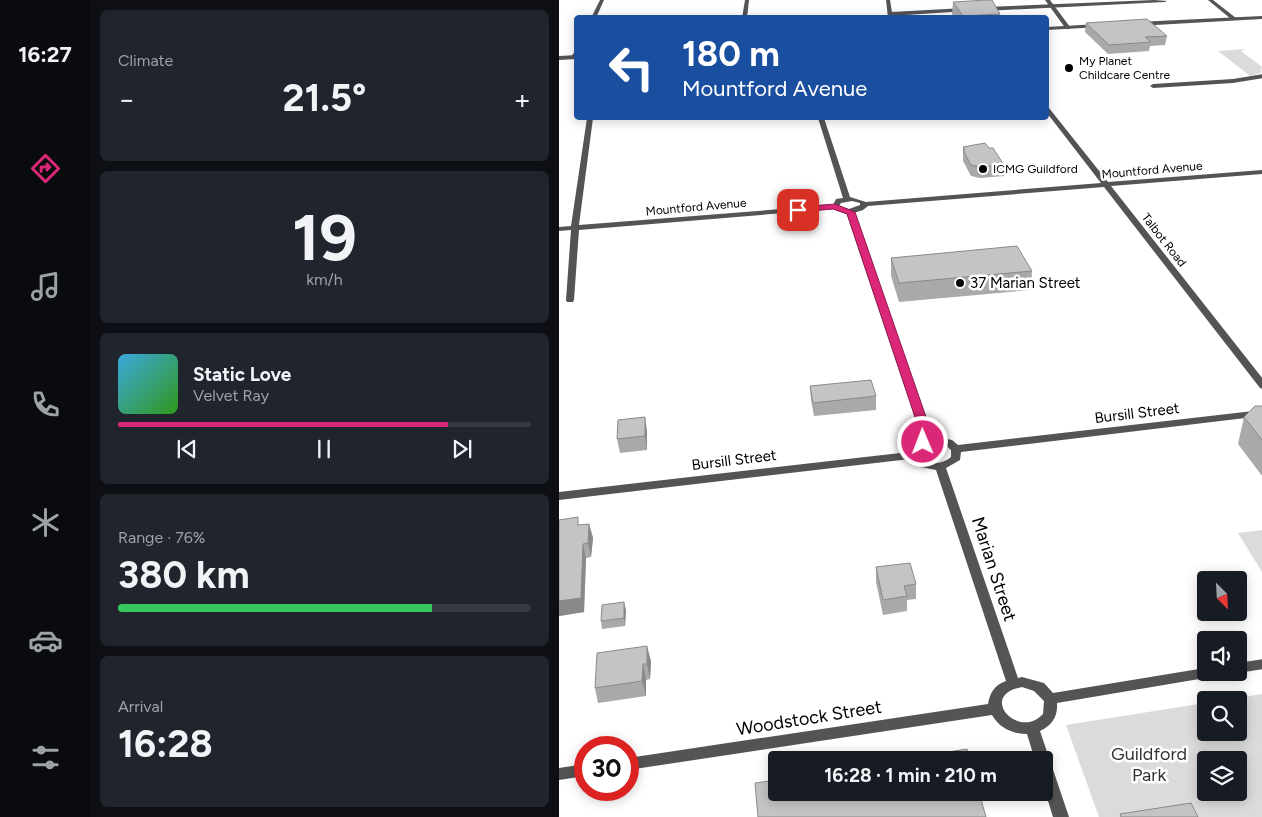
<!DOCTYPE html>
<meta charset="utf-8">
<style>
:root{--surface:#171b24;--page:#20242c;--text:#f1f3f6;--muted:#9ea1a6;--line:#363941;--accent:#db2777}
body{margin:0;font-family:Figtree,sans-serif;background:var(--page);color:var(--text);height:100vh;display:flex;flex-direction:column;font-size:19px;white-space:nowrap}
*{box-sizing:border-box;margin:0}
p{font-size:16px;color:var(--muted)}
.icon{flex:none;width:28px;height:28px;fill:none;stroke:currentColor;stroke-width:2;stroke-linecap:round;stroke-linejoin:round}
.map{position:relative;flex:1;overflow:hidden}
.sheet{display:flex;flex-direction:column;gap:10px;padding:10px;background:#0d0f14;width:469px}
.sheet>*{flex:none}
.banner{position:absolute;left:15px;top:15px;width:475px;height:105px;border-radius:5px;box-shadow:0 2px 12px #0003;background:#1a4fa0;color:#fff;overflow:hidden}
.needle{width:32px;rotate:156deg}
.fabs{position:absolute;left:638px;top:571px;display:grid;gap:10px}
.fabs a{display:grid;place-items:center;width:50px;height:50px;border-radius:5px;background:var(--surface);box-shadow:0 2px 12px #0003;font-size:25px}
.speed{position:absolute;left:15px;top:736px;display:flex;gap:10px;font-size:25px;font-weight:700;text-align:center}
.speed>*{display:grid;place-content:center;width:65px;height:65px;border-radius:50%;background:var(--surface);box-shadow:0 2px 12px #0003;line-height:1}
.speed .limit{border:8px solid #d22;background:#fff;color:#111}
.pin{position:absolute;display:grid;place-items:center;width:42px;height:42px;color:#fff;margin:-21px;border-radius:10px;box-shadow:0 2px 8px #0006}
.me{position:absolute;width:55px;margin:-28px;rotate:359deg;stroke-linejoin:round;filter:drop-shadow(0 0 4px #0008)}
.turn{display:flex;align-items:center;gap:18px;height:105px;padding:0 25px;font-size:22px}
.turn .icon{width:65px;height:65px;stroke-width:2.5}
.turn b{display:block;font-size:35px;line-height:42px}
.big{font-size:38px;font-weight:700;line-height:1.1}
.sheet .tile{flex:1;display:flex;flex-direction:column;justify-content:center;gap:8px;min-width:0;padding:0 18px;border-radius:8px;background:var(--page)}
.sheet .dial{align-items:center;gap:0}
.dial b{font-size:65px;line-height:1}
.song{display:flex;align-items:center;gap:15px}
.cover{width:60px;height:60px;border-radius:8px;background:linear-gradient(135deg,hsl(200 70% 55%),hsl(110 70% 35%))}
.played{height:5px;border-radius:2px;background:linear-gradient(90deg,var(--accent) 80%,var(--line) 80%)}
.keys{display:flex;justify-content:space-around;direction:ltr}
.heat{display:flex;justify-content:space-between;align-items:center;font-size:28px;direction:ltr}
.charge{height:8px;border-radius:4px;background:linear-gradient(90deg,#34c759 76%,var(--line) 0)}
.trip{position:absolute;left:209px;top:751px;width:285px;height:50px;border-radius:5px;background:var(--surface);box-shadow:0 2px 12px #0003;font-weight:700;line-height:50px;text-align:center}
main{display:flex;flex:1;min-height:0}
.tab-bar{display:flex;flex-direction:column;width:90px;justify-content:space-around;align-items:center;background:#090b0e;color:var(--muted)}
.tab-bar .icon{width:35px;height:35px}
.tab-bar .selected{color:var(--accent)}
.tab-bar b{font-size:22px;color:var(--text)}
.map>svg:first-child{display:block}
.green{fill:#dbdbdb;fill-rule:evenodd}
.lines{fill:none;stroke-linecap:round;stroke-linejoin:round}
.service{fill:#545454;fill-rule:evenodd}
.minor{fill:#545454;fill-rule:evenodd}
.tertiary{fill:#545454;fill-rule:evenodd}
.wall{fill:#a9a9a9}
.shaded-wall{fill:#898989}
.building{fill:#c4c4c4;stroke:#898989}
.route{fill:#db2777;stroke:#8e194d}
.poi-dot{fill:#000;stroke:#fff;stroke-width:2}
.labels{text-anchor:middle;stroke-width:5;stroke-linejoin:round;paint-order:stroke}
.far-poi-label{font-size:12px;fill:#000;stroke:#fff;text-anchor:start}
.far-street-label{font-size:12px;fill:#000;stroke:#fff}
.poi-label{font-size:15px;fill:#000;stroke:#fff;text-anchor:start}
.street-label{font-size:15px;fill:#000;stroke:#fff}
.near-street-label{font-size:18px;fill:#000;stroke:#fff}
.near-park-label{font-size:18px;fill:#323232;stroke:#fff}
</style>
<main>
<nav class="tab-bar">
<b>16:27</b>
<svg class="icon selected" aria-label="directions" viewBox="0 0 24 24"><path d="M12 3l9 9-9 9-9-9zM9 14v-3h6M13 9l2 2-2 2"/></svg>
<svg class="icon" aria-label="music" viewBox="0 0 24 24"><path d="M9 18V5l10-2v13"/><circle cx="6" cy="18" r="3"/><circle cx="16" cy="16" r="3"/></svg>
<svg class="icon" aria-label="phone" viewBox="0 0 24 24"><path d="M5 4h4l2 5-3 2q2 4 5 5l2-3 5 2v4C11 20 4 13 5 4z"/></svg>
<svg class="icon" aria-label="climate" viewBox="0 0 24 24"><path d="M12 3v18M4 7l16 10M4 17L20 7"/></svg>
<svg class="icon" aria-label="car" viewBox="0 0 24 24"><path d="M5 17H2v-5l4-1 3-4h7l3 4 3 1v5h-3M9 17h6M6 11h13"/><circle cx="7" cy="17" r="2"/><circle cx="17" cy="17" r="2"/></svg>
<svg class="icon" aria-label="filters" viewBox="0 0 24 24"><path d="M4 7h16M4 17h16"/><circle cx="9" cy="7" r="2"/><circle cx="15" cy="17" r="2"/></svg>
</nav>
<section class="sheet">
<div class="tile"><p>Climate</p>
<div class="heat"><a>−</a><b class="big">21.5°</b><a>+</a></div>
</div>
<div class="tile dial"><b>19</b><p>km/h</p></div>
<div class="tile">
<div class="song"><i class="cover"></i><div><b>Static Love</b><p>Velvet Ray</p></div></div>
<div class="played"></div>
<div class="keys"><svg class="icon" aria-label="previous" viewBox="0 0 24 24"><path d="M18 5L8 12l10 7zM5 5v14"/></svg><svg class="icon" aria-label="pause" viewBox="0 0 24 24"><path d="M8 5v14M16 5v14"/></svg><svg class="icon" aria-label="next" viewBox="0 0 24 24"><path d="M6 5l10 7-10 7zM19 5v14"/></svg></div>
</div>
<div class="tile"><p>Range · 76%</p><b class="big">380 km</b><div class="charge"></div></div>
<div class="tile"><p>Arrival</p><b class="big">16:28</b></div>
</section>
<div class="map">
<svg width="704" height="817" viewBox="0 0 704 817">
<rect width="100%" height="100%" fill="#fff"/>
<g class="green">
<path d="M686,49l-4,2 21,16 -1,6 -11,3 -32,-25z"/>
<path d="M704,530v42h-1l-24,-39z"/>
<path d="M703,694v123h-163l-33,-92 139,-22v29h33v-32h-15zM646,760h33v32h-33z"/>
</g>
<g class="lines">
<g class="service">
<path d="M595,0l13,1 -2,1 -180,9 -3,-2 3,-2z"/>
<path d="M406,8l2,3 -76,5 -3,-2 3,-2z"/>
<path d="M704,74v4l-30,5 -80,5 -3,-2 3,-2 80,-5z"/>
</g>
<g class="minor">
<path d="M41,0h4l-8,18h-5z"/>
<path d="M186,0h4l-2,18h-5z"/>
<path d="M486,0h5l20,27v2h-4z"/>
<path d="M649,0h5l23,18 -5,1z"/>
<path d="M18,49l-2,10h-4l-1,-1z"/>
<path d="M488,107l2,1 59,74 155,-12v4l-152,12 152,193v10l-3,-1 -156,-201 -236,19 -5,4 -9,3 78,223 20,4 6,5 305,-35v6l-302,36 -1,8 -14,8 72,210 4,-1 22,6 9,10 152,-25v4h13l-1,4 -160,27c1,14 -5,22 -17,28l29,86h-16l-9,-29v-28h-9l-8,-26c-14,0 -28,-6 -35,-19l-364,55v-12l360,-54c2,-11 6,-19 18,-23l-70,-211 -15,-3 -11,-8 -351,41v-8l350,-40 3,-8 10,-6 -75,-224 -14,-5 -254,21 -5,70 -1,2h-6l-1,-2 5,-70 -12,1v-4l12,-1 16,-108h6l-14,107 254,-20 3,-6 7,-1 -25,-80h6l26,79 16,5 235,-19 -54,-70zM293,201l8,2v2l-11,4 -10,-3 2,-3zM376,442l9,2 7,6v7c-10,8 -21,8 -31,0v-9l6,-4zM463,687l12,4 10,10 -1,13c-22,24 -57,-10 -33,-23 3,-2 8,-3 12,-4z"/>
<path d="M704,659v10l-25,4 -2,-1h2v-9z"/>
<path d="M26,764v12l-26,4v-12z"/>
</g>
<g class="tertiary">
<path d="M327,0h4l3,18h-5z"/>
<path d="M704,16v3l-126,7 -3,-2 3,-2z"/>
<path d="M539,24l2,1v2l-53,3v-3z"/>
<path d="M18,55v4l-18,1v-4z"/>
</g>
</g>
<g class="wall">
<path d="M394,2l47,12 -1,4h-44l-3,-4z"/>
<path d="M527,23l81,13 -2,9 -15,1 -1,5 -41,3 -23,-22z"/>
<path d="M404,147l26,1 15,17v11l-24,2 -9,-2 -8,-15z"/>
<path d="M332,258l141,13 -1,19 -132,12 -8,-26z"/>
<path d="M251,386l66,10v14l-62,6 -3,-16z"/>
<path d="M704,406v71l-25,-33 6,-27z"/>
<path d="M88,431v19l-27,3 -3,-14z"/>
<path d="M0,520l21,5 9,-1 4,14 -2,19 -5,1 -2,54 -25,4z"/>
<path d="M317,567l40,17v15l-9,1v11l-24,4 -7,-33z"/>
<path d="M67,610l-1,16 -23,3 -1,-8z"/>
<path d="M92,661l-1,18 -4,1v16l-48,7 -3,-15z"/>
</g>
<g class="shaded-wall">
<path d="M86,417l2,14v19l-2,-14z"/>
<path d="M30,524l4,14 -2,19 -3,-14z"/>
<path d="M24,544l3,14 -2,54 -25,4v-15z"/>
<path d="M65,602l2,8 -1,16 -1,-8z"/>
<path d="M88,646l4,15 -1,18 -3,-15z"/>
<path d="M84,664l3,16v16l-4,-15z"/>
</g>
<g class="building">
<path d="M428,0h5l8,14 -37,2 -10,-14z"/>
<path d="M588,19l20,17 -22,1 6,5 -42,3 -23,-22z"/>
<path d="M426,143l4,5h4l11,17 -23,2 -10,-2 -8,-15h2l-2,-3z"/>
<path d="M458,246l15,25 -133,12 -8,-25z"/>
<path d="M312,380l5,16 -63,7 -3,-17z"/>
<path d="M696,406h8v35l-19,-24z"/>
<path d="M86,417v19l-28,3 1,-19z"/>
<path d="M19,517v8l11,-1 -1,19 -5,1 -2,54 -22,3v-81z"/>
<path d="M351,563l6,21 -12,2 3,10 -24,4 -7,-33z"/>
<path d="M65,602v16l-23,3 1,-16z"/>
<path d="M88,646v18h-4l-1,17 -47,7 2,-35z"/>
<path d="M408,749l3,11h-71z"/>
<path d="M218,780v12h202l7,25h-228l-3,-34z"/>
<path d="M632,803l7,14h-77l-1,-3z"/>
</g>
<path class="route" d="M276,204l20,8 79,228 -1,3 -10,2 -6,-3 5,-4 -75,-224 -14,-5 -35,3 -5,-2 5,-3z"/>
<g class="poi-dot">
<circle cx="510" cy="68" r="5"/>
<circle cx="424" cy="169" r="5"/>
<circle cx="401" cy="283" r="5"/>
</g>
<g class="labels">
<g class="far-poi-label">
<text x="520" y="65">My Planet<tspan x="520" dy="14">Childcare Centre</tspan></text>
<text x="434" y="173">ICMG Guildford</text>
</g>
<g class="far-street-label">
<text transform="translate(593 170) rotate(-5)" y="4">Mountford Avenue</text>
<text transform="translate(137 207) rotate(-5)" y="4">Mountford Avenue</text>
<text transform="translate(605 240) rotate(52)" y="4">Talbot Road</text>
</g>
<g class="poi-label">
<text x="411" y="288">37 Marian Street</text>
</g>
<g class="street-label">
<text transform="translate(578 413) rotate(-7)" y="5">Bursill Street</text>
<text transform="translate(175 460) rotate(-7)" y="5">Bursill Street</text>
</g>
<g class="near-street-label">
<text transform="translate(435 569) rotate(72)" y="6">Marian Street</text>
<text transform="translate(250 718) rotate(-9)" y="6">Woodstock Street</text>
</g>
<g class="near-park-label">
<text x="590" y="760">Guildford<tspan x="590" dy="21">Park</tspan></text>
</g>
</g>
</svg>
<div class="fabs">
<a><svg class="needle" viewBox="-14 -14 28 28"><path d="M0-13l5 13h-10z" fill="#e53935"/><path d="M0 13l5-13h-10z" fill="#9ea1a6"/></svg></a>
<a><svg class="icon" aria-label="sound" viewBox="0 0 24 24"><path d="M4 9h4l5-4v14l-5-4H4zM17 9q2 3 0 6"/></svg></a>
<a><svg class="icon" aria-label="search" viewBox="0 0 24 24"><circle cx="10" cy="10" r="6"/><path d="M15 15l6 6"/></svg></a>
<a><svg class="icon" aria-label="layers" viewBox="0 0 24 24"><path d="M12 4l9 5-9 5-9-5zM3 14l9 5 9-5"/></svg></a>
</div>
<div class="speed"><div class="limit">30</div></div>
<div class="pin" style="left:239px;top:210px;background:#d93025"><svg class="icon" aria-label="arrive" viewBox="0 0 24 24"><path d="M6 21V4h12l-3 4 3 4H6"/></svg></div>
<svg class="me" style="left:364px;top:442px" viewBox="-20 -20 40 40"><circle r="17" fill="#db2777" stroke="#fff" stroke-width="3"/><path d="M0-11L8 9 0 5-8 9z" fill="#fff"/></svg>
<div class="trip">16:28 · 1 min · 210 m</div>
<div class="banner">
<div class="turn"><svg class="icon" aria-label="left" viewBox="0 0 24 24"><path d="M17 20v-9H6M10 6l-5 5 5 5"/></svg><div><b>180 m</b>Mountford Avenue</div></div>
</div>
</div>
</main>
